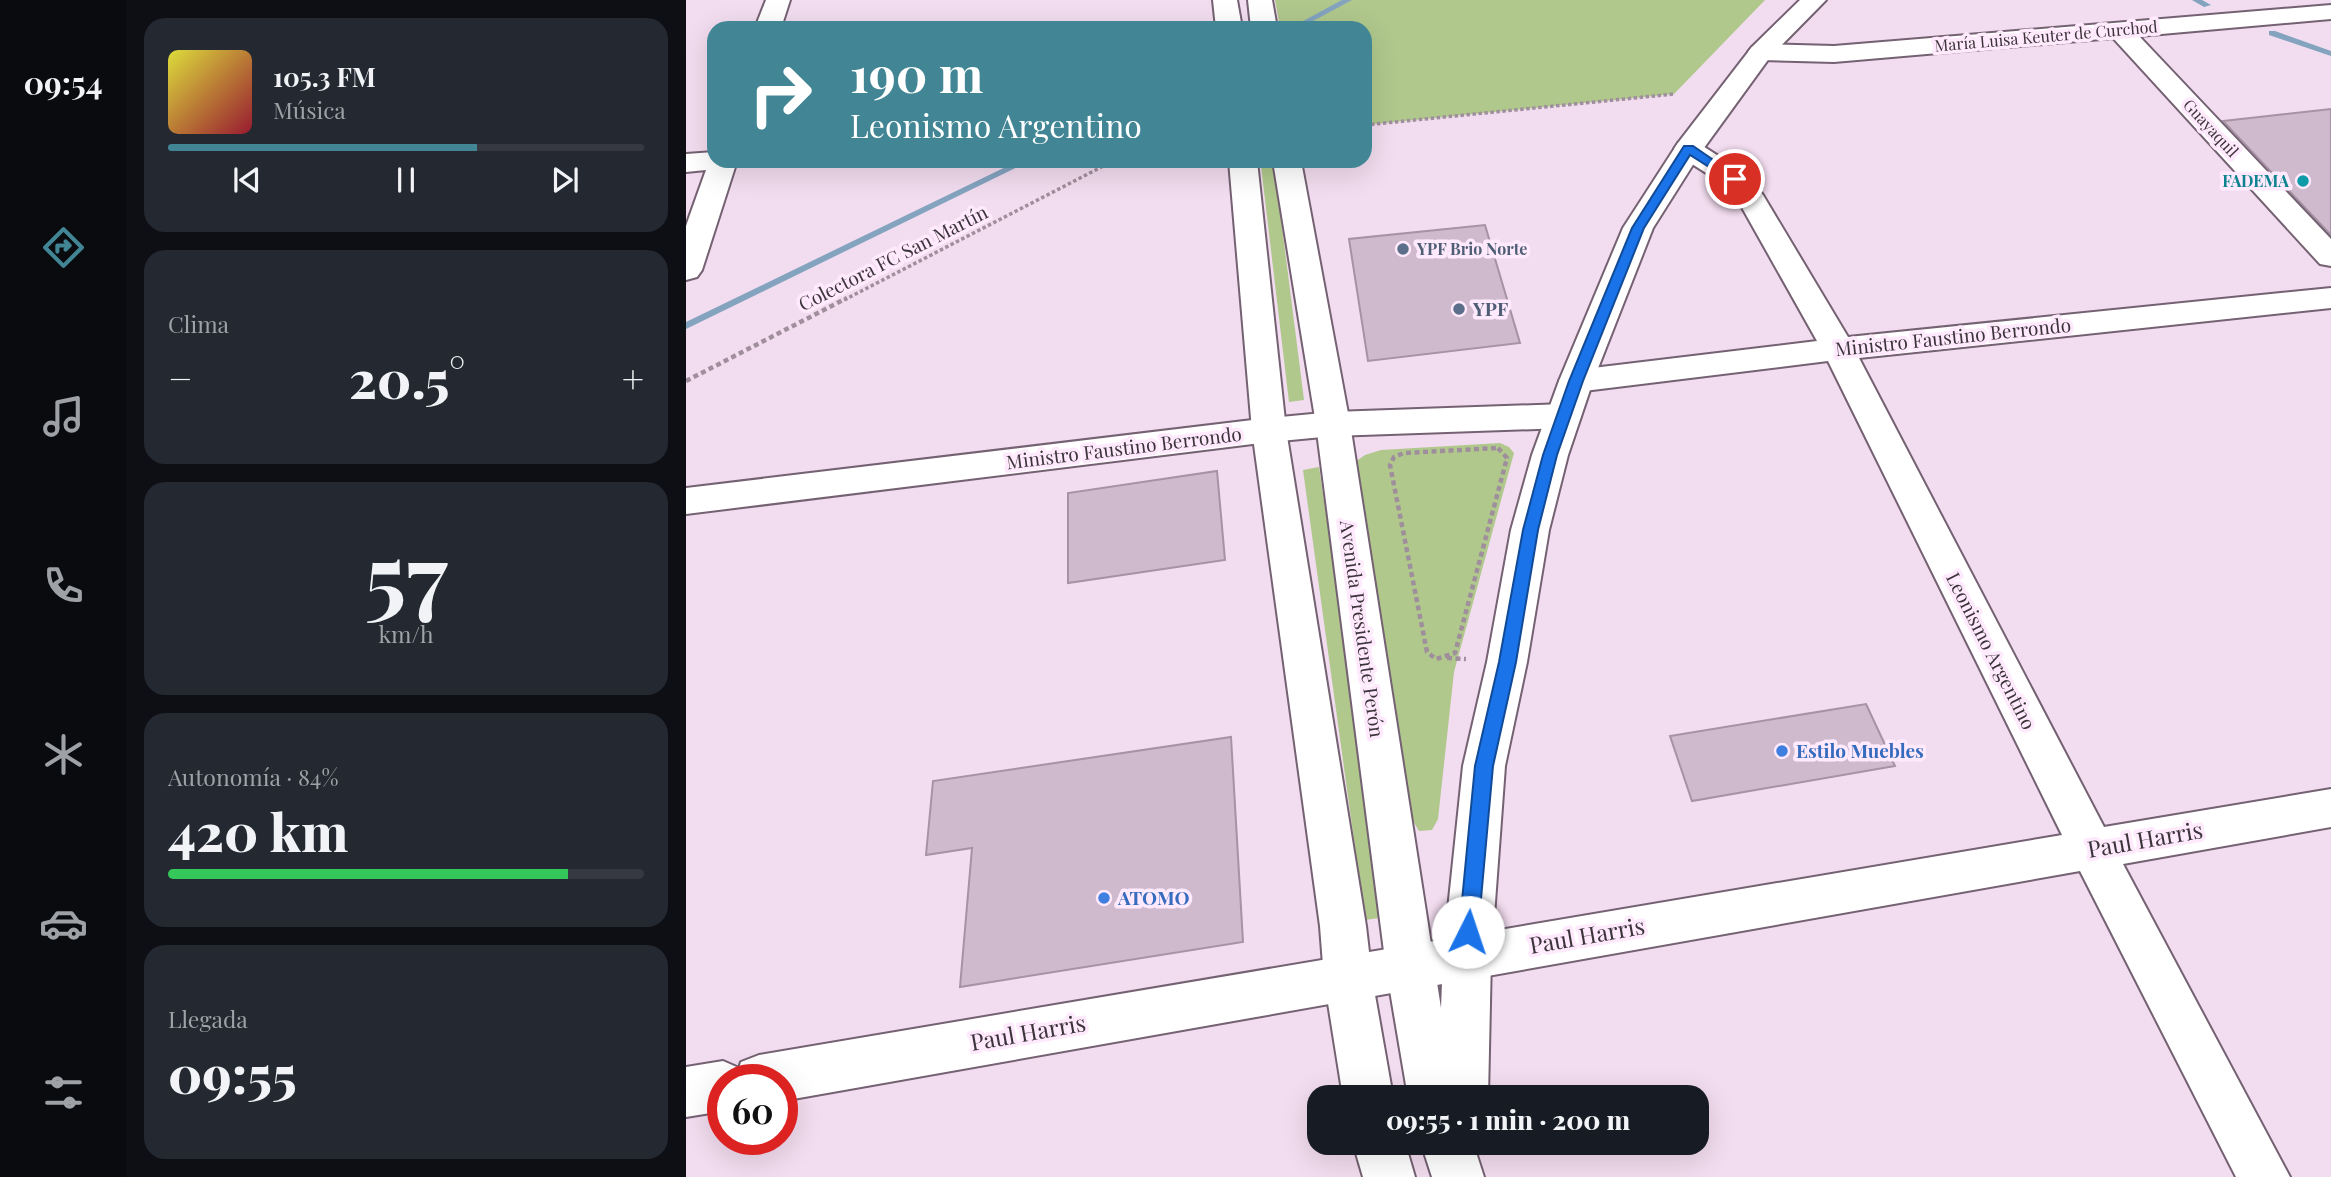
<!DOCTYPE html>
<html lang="es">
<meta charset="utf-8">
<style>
:root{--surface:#171b24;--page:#242831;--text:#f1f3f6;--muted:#9ea1a6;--line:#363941;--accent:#428695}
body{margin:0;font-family:"Playfair Display",serif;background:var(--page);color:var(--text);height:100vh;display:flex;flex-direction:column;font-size:26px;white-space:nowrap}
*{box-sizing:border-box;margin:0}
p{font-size:23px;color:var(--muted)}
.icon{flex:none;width:38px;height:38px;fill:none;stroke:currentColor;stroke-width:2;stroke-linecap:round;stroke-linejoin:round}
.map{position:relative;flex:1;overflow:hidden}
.sheet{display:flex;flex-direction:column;gap:18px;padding:18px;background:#0d0f14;width:560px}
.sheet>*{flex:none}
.hud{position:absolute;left:21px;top:21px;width:665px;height:147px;border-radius:21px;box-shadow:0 7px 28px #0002;background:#428695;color:#fff;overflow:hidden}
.speed{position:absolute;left:21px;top:1064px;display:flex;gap:14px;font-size:35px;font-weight:700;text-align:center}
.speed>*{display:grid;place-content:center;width:91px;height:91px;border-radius:50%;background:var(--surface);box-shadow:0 7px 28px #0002;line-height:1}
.speed .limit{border:10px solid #d22;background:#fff;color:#111}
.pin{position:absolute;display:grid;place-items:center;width:60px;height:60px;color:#fff;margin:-30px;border:4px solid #fff;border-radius:50%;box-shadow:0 2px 7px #0007}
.me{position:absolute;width:77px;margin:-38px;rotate:4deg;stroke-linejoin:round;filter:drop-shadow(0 0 5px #0008)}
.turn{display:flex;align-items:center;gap:24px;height:147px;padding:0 28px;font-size:32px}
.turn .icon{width:91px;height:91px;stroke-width:2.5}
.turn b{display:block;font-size:49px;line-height:60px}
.big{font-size:52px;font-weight:800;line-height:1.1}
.sheet .card{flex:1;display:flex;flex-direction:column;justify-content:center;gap:10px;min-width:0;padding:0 24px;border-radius:21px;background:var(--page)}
.sheet .dial{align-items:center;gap:0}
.dial b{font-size:91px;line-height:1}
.song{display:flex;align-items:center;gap:21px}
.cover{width:84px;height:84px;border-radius:10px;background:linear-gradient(135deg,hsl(60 70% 55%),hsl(350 70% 35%))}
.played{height:7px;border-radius:4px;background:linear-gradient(90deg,var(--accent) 65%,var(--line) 65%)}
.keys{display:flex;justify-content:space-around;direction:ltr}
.heat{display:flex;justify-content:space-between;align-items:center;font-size:38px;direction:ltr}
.charge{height:10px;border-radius:5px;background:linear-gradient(90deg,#34c759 84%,var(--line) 0)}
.trip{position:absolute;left:621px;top:1085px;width:402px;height:70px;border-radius:21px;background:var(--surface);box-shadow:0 7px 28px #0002;font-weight:800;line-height:70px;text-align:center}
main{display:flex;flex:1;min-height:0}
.menu{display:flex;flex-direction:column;width:126px;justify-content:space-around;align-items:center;background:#090b0e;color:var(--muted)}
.menu .icon{width:49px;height:49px}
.menu .on{color:var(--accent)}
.menu b{font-size:32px;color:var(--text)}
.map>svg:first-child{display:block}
.green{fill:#b0c88c}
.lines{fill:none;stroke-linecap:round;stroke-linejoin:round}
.stream{fill:#83a3bf;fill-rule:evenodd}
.building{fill:#cfb9cc;stroke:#a692a4;stroke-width:2}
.minor-casing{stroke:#746172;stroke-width:4}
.major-casing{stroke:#746172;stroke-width:4}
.path-far1{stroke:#9f8f9c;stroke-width:3.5;stroke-dasharray:3.5 2.5;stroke-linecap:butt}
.path{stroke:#9f8f9c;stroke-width:4.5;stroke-dasharray:5 3.5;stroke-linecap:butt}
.minor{fill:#fff;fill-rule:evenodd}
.major{fill:#fff;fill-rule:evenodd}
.route{fill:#1a73e8;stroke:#114b97;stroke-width:2}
.culture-dot{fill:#0f9aa8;stroke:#ffe9fc;stroke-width:2.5}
.service-dot{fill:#5c6f8a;stroke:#ffe9fc;stroke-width:2.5}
.shop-dot{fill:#3f7fe0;stroke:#ffe9fc;stroke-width:2.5}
.labels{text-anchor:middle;stroke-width:7;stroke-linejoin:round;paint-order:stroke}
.far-street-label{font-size:16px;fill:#3c343b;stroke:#ffe9fc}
.far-culture-label{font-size:16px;font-weight:bold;fill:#0d838f;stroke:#ffe9fc;text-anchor:end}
.far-service-label{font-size:16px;font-weight:bold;fill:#4e5e75;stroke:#ffe9fc;text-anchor:start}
.street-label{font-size:19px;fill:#3c343b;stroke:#ffe9fc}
.service-label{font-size:19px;font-weight:bold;fill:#4e5e75;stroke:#ffe9fc;text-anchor:start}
.shop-label{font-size:19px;font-weight:bold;fill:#366cbe;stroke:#ffe9fc;text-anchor:start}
.near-street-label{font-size:23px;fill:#3c343b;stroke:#ffe9fc}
</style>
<main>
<nav class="menu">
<b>09:54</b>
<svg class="icon on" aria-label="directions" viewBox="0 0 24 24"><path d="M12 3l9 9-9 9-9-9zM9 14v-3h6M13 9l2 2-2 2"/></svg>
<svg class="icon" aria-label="music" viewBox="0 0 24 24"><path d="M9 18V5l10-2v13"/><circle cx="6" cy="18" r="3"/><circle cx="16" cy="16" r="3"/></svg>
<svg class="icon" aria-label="phone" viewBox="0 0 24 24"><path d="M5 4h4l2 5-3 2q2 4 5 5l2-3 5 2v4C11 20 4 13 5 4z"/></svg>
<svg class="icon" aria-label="climate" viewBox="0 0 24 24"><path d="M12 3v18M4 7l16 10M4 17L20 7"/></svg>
<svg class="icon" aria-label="car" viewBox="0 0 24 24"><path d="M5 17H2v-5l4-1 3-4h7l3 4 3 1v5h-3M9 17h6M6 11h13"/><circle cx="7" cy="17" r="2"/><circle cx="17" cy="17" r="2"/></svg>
<svg class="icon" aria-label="filters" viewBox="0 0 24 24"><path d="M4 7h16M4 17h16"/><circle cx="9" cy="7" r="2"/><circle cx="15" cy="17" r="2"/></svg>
</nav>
<section class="sheet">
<div class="card">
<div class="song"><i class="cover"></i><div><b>105.3 FM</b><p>Música</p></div></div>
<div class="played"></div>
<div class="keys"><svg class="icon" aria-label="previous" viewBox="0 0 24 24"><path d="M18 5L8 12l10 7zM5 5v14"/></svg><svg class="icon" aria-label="pause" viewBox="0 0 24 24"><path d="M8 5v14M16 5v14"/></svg><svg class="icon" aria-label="next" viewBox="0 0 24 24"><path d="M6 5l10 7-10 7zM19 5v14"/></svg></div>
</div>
<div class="card"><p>Clima</p>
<div class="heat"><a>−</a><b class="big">20.5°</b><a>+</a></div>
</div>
<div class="card dial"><b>57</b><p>km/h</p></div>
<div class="card"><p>Autonomía · 84%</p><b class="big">420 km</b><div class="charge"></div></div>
<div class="card"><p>Llegada</p><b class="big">09:55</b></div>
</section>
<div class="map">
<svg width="1645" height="1177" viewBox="0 0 1645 1177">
<rect width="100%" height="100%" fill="#f2dcef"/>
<g class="green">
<path d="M589,0h490l-91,94 -309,31v-97h-85z"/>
<path d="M588,164l30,236 -15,2 -28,-236z"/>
<path d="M814,443l9,4 5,6 -60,219 -16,147 -6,11 -13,1 -7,-12 -59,-348 2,-9 10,-7 16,-5z"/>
<path d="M633,467l67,450 -21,3 -62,-450z"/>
</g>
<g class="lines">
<g class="stream">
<path d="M656,0h10l-52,28 -8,-1z"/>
<path d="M1506,0h10l9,5 -7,2z"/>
<path d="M1583,31h6l56,20v5l-62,-21z"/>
<path d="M332,161h12l-344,168v-7z"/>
</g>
</g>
<g class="building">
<path d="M1645,109v126l-108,-114z"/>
<path d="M799,225l35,118 -152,18 -19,-122z"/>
<path d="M531,471l8,89 -157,23v-90z"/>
<path d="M1180,704l29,62 -203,35 -22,-65z"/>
<path d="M545,737l12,205 -283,45 12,-139 -46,7 7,-74z"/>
</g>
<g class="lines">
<g class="minor-casing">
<g id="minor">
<path d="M80,0h24l-9,28h-26z"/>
<path d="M1645,5v14l-192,17 192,203v27l-11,-2 -207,-226 -279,24 -73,-2 -9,-3 -4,-5 4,-5 9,-3 73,2z"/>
<path d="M1002,141l10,2 47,30 18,22 85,142 483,-49v20l-472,50 245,469 227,-38v38l-208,37 167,313h-54l-156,-306 -1298,230v-21h-59v31l-37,6v-50l37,-6 16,7 2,-6 18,-7 1303,-220 -234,-474 -252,31 -12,-3 -5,-8 5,-8 12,-3 241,-29 -77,-137 -15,-19 -47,-30 -4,-6 4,-6z"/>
<path d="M28,152v9h23l-35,109 -5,7 -11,3v-54l20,-56 -20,2v-18z"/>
<path d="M878,404l12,4 5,8 -5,8 -12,4 -231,8 -64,6 -583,72v-26l583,-70 64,-6z"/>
</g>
</g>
<g class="major-casing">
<g id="major">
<path d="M527,0h24l5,28h-26z"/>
<path d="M562,0h24l5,28h-26z"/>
<path d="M1114,0h26l-56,57 -69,95 -48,76 -60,153 -25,74 -19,75 -22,132 -22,104 -14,191 -3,140h-80l-22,-130 -70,-543 -43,-263h28l49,263 91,584 2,-51 20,-191 24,-104 24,-132 21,-75 27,-74 64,-153 55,-85 74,-96z"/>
<path d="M543,161h28l29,269 80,496 6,52 21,119h-50l-19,-119 -4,-52 -68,-496z"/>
<path d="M667,1143h52l10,34h-52z"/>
<path d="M735,1143h52l11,34h-52z"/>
</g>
</g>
<g class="path-far1">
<path d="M679,125l309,-31"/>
<path d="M158,300l269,-139"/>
</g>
<g class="path">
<path d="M0,381l161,-83"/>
<path d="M812,448l9,10 -52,195 -19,6 -9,-7 -37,-187 4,-8 10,-4z"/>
<path d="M761,658l19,1"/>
</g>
<use href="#minor" class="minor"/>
<use href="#major" class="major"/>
</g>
<path class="route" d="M998,146h9l48,33 -10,2 -41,-26 -46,73 -61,153 -26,74 -19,75 -22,132 -23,104 -15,166 -3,7 -7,2 -6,-2 -3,-7 16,-166 24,-104 24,-132 20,-75 26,-74 63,-153z"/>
<circle class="culture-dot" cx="1617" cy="181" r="7"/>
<g class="service-dot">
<circle cx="717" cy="249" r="7"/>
<circle cx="773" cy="309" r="7"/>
</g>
<g class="shop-dot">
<circle cx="1096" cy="751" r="7"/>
<circle cx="418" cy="898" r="7"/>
</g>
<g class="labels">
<g class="far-street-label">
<text transform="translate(1360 36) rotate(-5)" y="6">María Luisa Keuter de Curchod</text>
<text transform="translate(1525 128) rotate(47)" y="6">Guayaquil</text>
</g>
<g class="far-culture-label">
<text x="1603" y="187">FADEMA</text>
</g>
<g class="far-service-label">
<text x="731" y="255">YPF Brio Norte</text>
</g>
<g class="street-label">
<text transform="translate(207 258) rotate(-27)" y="7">Colectora FC San Martín</text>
<text transform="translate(1267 337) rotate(-6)" y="7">Ministro Faustino Berrondo</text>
<text transform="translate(438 448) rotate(-7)" y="7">Ministro Faustino Berrondo</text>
<text transform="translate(676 629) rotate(82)" y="7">Avenida Presidente Perón</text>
<text transform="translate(1305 651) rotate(63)" y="7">Leonismo Argentino</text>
</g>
<g class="service-label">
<text x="787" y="316">YPF</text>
</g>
<g class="shop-label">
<text x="1110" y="758">Estilo Muebles</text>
<text x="432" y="905">ATOMO</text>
</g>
<g class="near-street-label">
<text transform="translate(1459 840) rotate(-10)" y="8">Paul Harris</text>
<text transform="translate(901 936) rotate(-10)" y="8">Paul Harris</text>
<text transform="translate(342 1033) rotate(-10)" y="8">Paul Harris</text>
</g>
</g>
</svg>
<div class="speed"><div class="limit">60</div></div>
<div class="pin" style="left:1049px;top:179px;background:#d93025"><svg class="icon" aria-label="arrive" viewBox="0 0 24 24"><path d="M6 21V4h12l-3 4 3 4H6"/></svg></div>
<svg class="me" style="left:782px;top:932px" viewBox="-20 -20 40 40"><circle r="19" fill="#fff"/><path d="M0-13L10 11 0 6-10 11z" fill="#1a73e8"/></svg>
<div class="trip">09:55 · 1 min · 200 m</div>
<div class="hud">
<div class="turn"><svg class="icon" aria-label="right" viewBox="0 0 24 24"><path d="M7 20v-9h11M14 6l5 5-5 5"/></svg><div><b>190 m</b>Leonismo Argentino</div></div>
</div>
</div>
</main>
